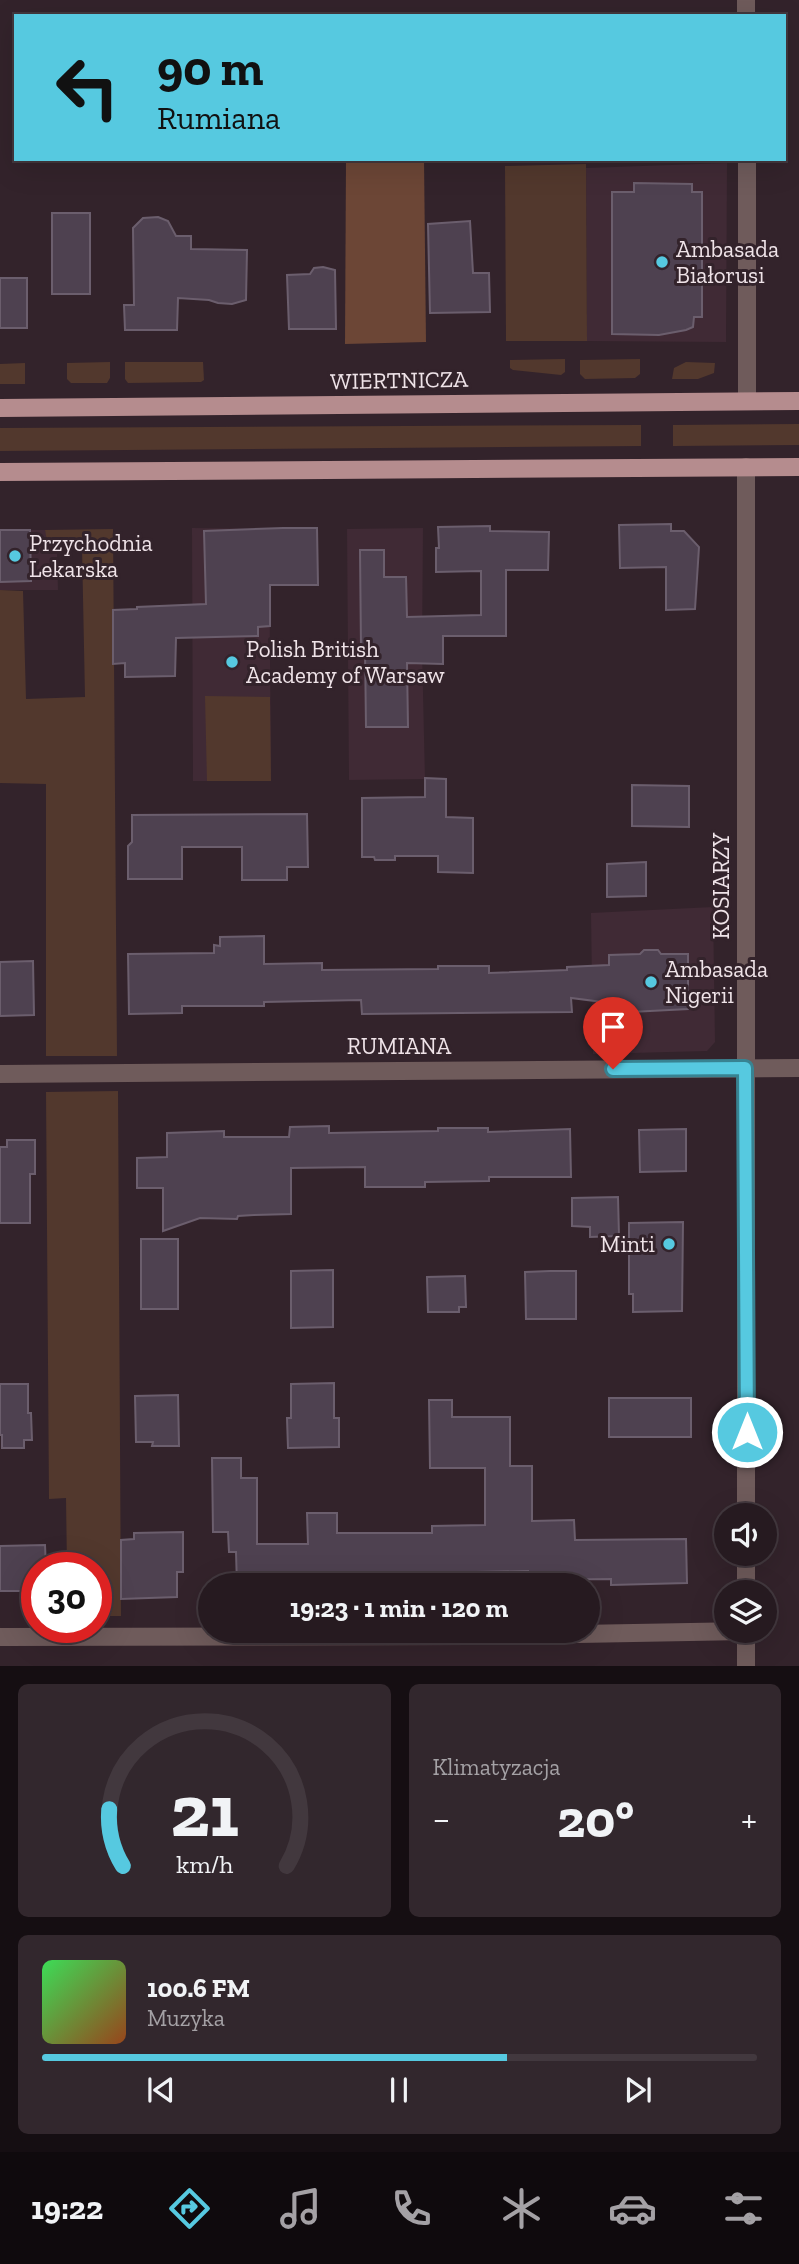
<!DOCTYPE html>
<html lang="pl">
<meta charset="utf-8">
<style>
:root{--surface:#261a20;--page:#32272d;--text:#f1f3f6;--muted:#a4a1a5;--line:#42383e;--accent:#56c9e0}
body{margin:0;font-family:"Zilla Slab",serif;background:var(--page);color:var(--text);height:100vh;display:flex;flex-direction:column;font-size:26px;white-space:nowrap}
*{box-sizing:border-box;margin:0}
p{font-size:23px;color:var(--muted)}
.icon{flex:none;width:38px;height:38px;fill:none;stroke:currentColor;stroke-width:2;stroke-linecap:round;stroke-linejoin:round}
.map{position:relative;height:1666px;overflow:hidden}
.side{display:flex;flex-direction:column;gap:18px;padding:18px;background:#150e12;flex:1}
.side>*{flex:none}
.hud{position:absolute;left:14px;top:14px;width:772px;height:147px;border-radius:0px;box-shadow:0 7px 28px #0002,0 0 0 2px var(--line);background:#56c9e0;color:#111;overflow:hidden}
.tools{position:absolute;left:714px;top:1503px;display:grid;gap:14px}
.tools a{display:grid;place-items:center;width:63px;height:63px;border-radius:50%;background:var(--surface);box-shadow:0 7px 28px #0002,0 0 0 2px var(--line);font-size:35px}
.speed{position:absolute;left:21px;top:1552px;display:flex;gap:14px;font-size:35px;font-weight:700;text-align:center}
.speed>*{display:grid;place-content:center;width:91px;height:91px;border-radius:50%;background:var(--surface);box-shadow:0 7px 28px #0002,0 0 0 2px var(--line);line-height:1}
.speed .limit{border:10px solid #d22;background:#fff;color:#111}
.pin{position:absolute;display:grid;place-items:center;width:60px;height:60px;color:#fff;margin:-72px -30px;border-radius:50% 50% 50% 0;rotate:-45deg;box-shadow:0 0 7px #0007}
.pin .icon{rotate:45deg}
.me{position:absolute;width:77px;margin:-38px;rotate:0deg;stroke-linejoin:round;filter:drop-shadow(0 0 5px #0008)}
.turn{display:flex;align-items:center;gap:24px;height:147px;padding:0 28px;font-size:32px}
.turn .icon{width:91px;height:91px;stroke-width:2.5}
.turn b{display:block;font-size:49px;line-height:60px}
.big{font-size:52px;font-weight:700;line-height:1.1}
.side .tile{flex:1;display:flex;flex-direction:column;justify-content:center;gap:10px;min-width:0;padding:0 24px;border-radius:10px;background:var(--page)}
.side .dial{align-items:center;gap:0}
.dial svg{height:182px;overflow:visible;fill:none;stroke:var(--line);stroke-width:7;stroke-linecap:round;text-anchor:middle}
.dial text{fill:var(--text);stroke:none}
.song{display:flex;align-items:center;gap:21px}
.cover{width:84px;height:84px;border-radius:10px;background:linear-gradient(135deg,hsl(130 70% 55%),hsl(20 70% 35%))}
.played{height:7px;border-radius:4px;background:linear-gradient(90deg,var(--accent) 65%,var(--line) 65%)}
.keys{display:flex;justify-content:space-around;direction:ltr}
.heat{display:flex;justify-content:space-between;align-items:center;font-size:38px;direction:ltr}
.side .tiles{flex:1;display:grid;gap:18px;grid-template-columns:1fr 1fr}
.tile:last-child{grid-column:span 2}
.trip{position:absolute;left:198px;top:1573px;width:402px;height:70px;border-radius:35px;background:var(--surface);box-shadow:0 7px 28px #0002,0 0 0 2px var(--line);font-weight:700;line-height:70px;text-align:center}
.dock{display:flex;height:112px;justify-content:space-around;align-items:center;background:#0f0a0d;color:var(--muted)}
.dock .icon{width:49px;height:49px}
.dock .active{color:var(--accent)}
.dock b{font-size:32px;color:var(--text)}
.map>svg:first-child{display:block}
.built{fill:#402a35}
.green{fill:#52382d}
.forest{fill:#6c4636}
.building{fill:#4e4150;stroke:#6b5e6d;stroke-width:2}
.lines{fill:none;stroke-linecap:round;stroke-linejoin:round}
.minor{stroke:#6f5b5b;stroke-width:18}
.major{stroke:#b58c8e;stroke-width:18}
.route-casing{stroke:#388392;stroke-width:18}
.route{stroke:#56c9e0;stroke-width:12}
.poi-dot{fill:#56c9e0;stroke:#33232b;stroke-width:2.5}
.labels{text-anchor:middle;stroke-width:6;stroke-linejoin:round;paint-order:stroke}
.poi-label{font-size:23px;fill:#efe3e8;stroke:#33232b;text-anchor:start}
.street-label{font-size:23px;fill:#efe3e8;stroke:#33232b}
</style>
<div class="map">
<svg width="799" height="1666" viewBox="0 0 799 1666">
<rect width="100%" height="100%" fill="#33232b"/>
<g class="built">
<path d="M727,163l-1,179 -139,-1 -1,-173z"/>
<path d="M192,528l77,1 2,252h-78z"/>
<path d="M423,528l-1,121 3,130 -76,1 -2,-251z"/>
<path d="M0,530h45l7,19 5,4 1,37h-58z"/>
<path d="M713,907l2,135 -8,9 -114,3 -2,-141z"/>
</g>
<g class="green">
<path d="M586,164l1,177h-81l-1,-175z"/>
<path d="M565,359v13l-4,3 -48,-5 -3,-2v-8z"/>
<path d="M640,359v15l-5,4 -50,1 -5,-5v-14z"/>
<path d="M110,362v16l-3,5h-36l-4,-4v-16z"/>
<path d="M125,362h78l1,18 -3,2 -73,1 -3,-4z"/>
<path d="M686,362l29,1 -1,10 -16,6h-26l2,-11z"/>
<path d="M25,363v21h-25v-20z"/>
<path d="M799,424v21l-126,1v-21z"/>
<path d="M641,425v21l-641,5v-23z"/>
<path d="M113,529l4,527h-71v-272l-46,-1v-193l23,1 3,108 59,-2 -3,-150h-25v6l-10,-12 -2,-11z"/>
<path d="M205,696l65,1 1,84h-64z"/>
<path d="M118,1091l3,525h-25v-48h-29l-1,-70 -17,1 -3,-407z"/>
</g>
<path class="forest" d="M346,159h78l2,183 -81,2z"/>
<g class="building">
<path d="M634,183l58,1v8h10v125h-8l-1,10 -7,3 -27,5 -47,-1v-142h22z"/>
<rect x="52" y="213" width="38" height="81"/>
<path d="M158,217l10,4 8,15h15v13l56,1 -1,50 -14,4 -14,-1 -9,-3 -31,-2 -1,32h-52l-1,-25h10l-1,-77 10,-10z"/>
<path d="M470,221l3,52h16l1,39 -60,1 -2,-89z"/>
<path d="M323,267l12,3 1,59h-47l-2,-54 23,-1 4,-6z"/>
<rect x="0" y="278" width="27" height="50"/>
<path d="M671,524v7h13l15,16 -4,62 -29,1v-43l-46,1 -1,-43z"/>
<path d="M490,526v5l59,1 -1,38h-42v66h-63v28l-36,-1 1,64h-42l-1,-79h-4l-1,-98h24v27h22l1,40 74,-2v-44l-45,1v-24h3l-1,-21z"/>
<path d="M283,528h34l1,57h-48v41l-12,1v9l-82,2 -1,38 -50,1v-14l-12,1v-54l24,-1v-2l69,-3 -2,-73z"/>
<path d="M0,530h30l1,51 -31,1z"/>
<path d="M425,778l21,1v38l27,1v55l-35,-1v-16h-43v4h-20l-1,-3h-12v-59l63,-1z"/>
<path d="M632,785l57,1v41l-57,-1z"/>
<path d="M307,814l1,53h-21v13h-45v-33h-60v32h-54v-33l4,-4v-27z"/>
<path d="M646,862v34l-39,1v-33z"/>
<path d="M264,936v28l58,-1v7l116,-1v-3h51v7l78,-3v-3l42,-2v-10l31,-1 4,-4h14l3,4h27v55l-57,3 -3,-3 -15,-1 -3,-5 -39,-5 1,14 -210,2 -1,-14 -97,2v4h-82v7l-53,1 -1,-60 86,-1v-8l6,1v-9z"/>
<path d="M33,961l1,54 -34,1v-54z"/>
<path d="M329,1126v7l109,-2v-3h50v4l82,-3 1,48h-82v4l-64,1v5h-60v-20l-74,1v46l-37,1 -16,1 -1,3 -37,-1 -37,13v-43h-26v-30l30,-1v-24l57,-2v6h65l1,-10z"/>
<path d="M686,1129v42l-46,1 -1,-42z"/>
<path d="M7,1140h28v34h-5v49h-30v-76h7z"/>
<path d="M618,1197l1,39 -29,1v-10l-18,-1v-28z"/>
<path d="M683,1222l-1,89 -49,1v-18h-4v-71z"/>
<rect x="141" y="1239" width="37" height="70"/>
<path d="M333,1270v57l-42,1v-57z"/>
<path d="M550,1271h26v48h-50l-1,-47z"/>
<path d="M465,1276l1,31h-7v5h-31l-1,-35z"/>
<path d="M334,1383v35h5v29l-51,1 -1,-30h4v-34z"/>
<path d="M0,1384h28v29h3l1,27h-8v8h-22v-13h-2z"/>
<path d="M178,1395l1,51h-27l1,-4h-17l-1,-46z"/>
<rect x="609" y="1398" width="82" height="39"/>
<path d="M429,1400h23v17h58v49h22v55l42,-1 1,20 111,-1 1,44 -76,2v-6l-83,1v-9l-98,2v2l-92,-2v12l-101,1 -1,-34h-7l-1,-20h-15l-1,-74h29v20h16v66h51l-1,-31h30v20h95v-7l53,-1v-57h-55z"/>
<path d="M183,1532v40h-6v25l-56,2v-59l13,-1v-6z"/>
<path d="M45,1545l1,23h-9v23h-37v-45z"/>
</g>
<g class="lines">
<g class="minor">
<path d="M746,0v16"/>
<path d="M747,159v242"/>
<path d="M746,467v1049"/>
<path d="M0,1074l799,-6"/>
<path d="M746,1592v-38"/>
<path d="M0,1637l473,-1 273,-5"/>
<path d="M746,1666v-35"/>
</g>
<g class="major">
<path d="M0,408l799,-7"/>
<path d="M0,472l799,-5"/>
</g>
</g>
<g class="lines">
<g class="route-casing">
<path id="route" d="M613,1069l132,-1 2,364"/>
</g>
<use href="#route" class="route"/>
</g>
<g class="poi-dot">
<circle cx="662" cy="262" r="7"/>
<circle cx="15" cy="556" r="7"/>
<circle cx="232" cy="662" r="7"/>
<circle cx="651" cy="982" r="7"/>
<circle cx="669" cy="1244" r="7"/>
</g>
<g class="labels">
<g class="poi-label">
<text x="676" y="257">Ambasada<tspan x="676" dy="26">Białorusi</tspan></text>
<text x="29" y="551">Przychodnia<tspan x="29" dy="26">Lekarska</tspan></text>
<text x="246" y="657">Polish British<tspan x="246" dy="26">Academy of Warsaw</tspan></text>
<text x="665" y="977">Ambasada<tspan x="665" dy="26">Nigerii</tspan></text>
<text x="655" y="1252" text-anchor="end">Minti</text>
</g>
<g class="street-label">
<text transform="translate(399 380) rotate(-1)" y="8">WIERTNICZA</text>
<text transform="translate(721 886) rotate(-90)" y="8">KOSIARZY</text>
<text x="399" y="1054">RUMIANA</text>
</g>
</g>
</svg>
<div class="tools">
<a><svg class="icon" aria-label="sound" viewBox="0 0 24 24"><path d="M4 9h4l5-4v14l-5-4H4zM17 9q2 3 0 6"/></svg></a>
<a><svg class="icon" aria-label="layers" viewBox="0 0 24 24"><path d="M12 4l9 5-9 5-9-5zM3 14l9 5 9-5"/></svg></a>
</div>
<div class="speed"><div class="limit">30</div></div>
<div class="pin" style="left:613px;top:1069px;background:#d93025"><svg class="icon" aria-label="arrive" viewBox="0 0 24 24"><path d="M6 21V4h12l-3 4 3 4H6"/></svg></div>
<svg class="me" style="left:747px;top:1432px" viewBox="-20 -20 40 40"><circle r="17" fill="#56c9e0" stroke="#fff" stroke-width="3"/><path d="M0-11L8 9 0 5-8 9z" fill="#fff"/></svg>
<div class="trip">19:23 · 1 min · 120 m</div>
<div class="hud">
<div class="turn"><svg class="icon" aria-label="left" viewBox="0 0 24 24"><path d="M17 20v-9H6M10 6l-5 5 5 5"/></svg><div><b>90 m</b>Rumiana</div></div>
</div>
</div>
<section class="side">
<div class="tiles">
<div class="tile dial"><svg viewBox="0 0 100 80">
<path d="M14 69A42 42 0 1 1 86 69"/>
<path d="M14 69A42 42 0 0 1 8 44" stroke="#56c9e0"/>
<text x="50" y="56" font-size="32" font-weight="700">21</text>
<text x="50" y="72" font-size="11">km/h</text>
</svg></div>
<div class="tile"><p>Klimatyzacja</p>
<div class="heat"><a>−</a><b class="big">20°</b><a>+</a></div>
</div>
<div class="tile">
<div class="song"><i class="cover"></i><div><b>100.6 FM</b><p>Muzyka</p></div></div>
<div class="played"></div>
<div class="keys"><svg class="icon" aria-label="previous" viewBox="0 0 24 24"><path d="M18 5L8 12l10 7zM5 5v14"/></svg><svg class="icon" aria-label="pause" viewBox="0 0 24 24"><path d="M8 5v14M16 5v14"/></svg><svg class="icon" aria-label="next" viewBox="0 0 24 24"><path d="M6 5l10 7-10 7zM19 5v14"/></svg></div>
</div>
</div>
</section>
<nav class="dock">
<b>19:22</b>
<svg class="icon active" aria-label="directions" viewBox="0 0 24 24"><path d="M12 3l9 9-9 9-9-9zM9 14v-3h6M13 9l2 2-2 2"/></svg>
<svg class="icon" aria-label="music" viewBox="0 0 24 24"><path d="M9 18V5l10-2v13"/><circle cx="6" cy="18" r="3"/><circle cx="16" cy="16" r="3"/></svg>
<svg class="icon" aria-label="phone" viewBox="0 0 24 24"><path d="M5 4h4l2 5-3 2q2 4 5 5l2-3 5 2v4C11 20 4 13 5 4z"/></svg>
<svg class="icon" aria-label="climate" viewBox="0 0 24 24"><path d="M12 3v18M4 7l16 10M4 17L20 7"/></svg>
<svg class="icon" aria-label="car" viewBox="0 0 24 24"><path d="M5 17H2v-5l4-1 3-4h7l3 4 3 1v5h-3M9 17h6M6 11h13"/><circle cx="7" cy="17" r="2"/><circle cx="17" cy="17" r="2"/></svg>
<svg class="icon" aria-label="filters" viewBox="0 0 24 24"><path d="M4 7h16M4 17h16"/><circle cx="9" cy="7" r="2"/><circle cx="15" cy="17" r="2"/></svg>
</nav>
